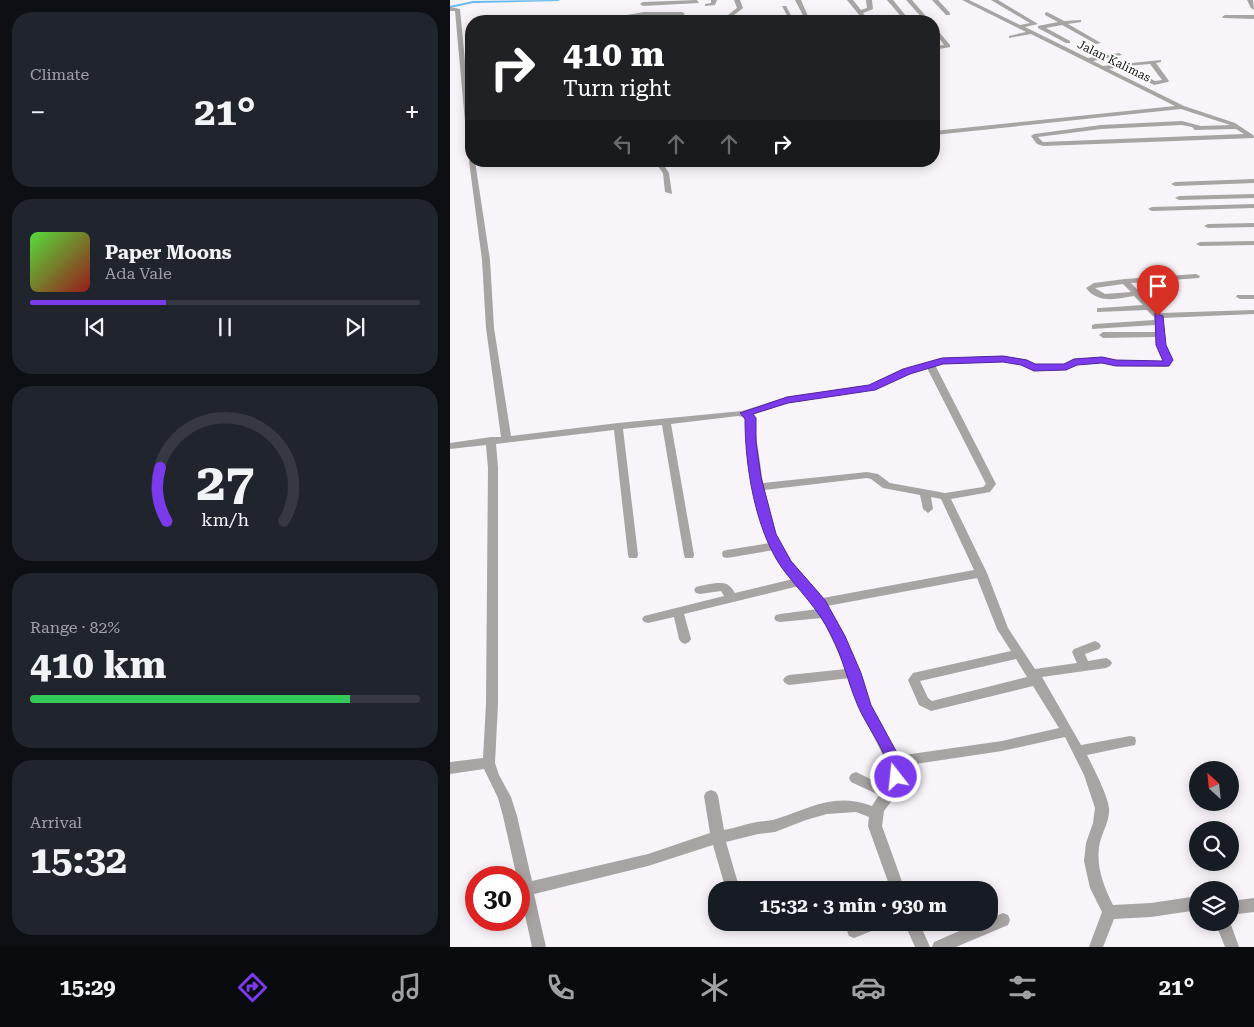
<!DOCTYPE html>
<meta charset="utf-8">
<style>
:root{--surface:#171b24;--page:#20242c;--text:#f1f3f6;--muted:#9ea1a6;--line:#363941;--accent:#7c3aed}
body{margin:0;font-family:"Roboto Serif",serif;background:var(--page);color:var(--text);height:100vh;display:flex;flex-direction:column;font-size:19px;white-space:nowrap}
*{box-sizing:border-box;margin:0}
p{font-size:16px;color:var(--muted)}
.icon{flex:none;width:28px;height:28px;fill:none;stroke:currentColor;stroke-width:2;stroke-linecap:round;stroke-linejoin:round}
.map{position:relative;flex:1;overflow:hidden}
.drawer{display:flex;flex-direction:column;gap:12px;padding:12px;background:#0d0f14;width:450px}
.drawer>*{flex:none}
.top-card{position:absolute;left:15px;top:15px;width:475px;height:152px;border-radius:20px;box-shadow:0 2px 12px #0003;background:#202124;color:#fff;overflow:hidden}
.needle{width:32px;rotate:333deg}
.fabs{position:absolute;left:739px;top:761px;display:grid;gap:10px}
.fabs a{display:grid;place-items:center;width:50px;height:50px;border-radius:50%;background:var(--surface);box-shadow:0 2px 12px #0003;font-size:25px}
.speed{position:absolute;left:15px;top:866px;display:flex;gap:10px;font-size:25px;font-weight:700;text-align:center}
.speed>*{display:grid;place-content:center;width:65px;height:65px;border-radius:50%;background:var(--surface);box-shadow:0 2px 12px #0003;line-height:1}
.speed .limit{border:8px solid #d22;background:#fff;color:#111}
.pin{position:absolute;display:grid;place-items:center;width:42px;height:42px;color:#fff;margin:-51px -21px;border-radius:50% 50% 50% 0;rotate:-45deg;box-shadow:0 0 5px #0007}
.pin .icon{rotate:45deg}
.me{position:absolute;width:55px;margin:-28px;rotate:344deg;stroke-linejoin:round;filter:drop-shadow(0 0 4px #0008)}
.turn{display:flex;align-items:center;gap:18px;height:105px;padding:0 15px;font-size:22px}
.turn .icon{width:65px;height:65px;stroke-width:2.5}
.turn b{display:block;font-size:35px;line-height:42px}
.lanes{display:flex;align-items:center;height:48px;padding:0 15px;background:#0003;justify-content:center;gap:25px;direction:ltr}
.lanes .off{opacity:.35}
.big{font-size:38px;font-weight:700;line-height:1.1}
.drawer .widget{flex:1;display:flex;flex-direction:column;justify-content:center;gap:8px;min-width:0;padding:0 18px;border-radius:20px;background:var(--page)}
.drawer .dial{align-items:center;gap:0}
.dial svg{height:130px;overflow:visible;fill:none;stroke:var(--line);stroke-width:7;stroke-linecap:round;text-anchor:middle}
.dial text{fill:var(--text);stroke:none}
.song{display:flex;align-items:center;gap:15px}
.cover{width:60px;height:60px;border-radius:8px;background:linear-gradient(135deg,hsl(110 70% 55%),hsl(0 70% 35%))}
.played{height:5px;border-radius:2px;background:linear-gradient(90deg,var(--accent) 35%,var(--line) 35%)}
.keys{display:flex;justify-content:space-around;direction:ltr}
.heat{display:flex;justify-content:space-between;align-items:center;font-size:28px;direction:ltr}
.charge{height:8px;border-radius:4px;background:linear-gradient(90deg,#34c759 82%,var(--line) 0)}
.trip{position:absolute;left:258px;top:881px;width:290px;height:50px;border-radius:20px;background:var(--surface);box-shadow:0 2px 12px #0003;font-weight:700;line-height:50px;text-align:center}
.tabs{display:flex;height:80px;justify-content:space-around;align-items:center;background:#090b0e;color:var(--muted)}
.tabs .icon{width:35px;height:35px}
.tabs .active{color:var(--accent)}
.tabs b{font-size:22px;color:var(--text)}
main{display:flex;flex:1;min-height:0}
.map>svg:first-child{display:block}
.lines{fill:none;stroke-linecap:round;stroke-linejoin:round}
.canal{fill:#67b9f2;fill-rule:evenodd}
.minor{fill:#a7a4a3;fill-rule:evenodd}
.route{fill:#7c3aed;stroke:#51269a}
.labels{text-anchor:middle;stroke-width:4;stroke-linejoin:round;paint-order:stroke}
.far-street-label{font-size:12px;fill:#151315;stroke:#fff}
</style>
<main>
<section class="drawer">
<div class="widget"><p>Climate</p>
<div class="heat"><a>−</a><b class="big">21°</b><a>+</a></div>
</div>
<div class="widget">
<div class="song"><i class="cover"></i><div><b>Paper Moons</b><p>Ada Vale</p></div></div>
<div class="played"></div>
<div class="keys"><svg class="icon" aria-label="previous" viewBox="0 0 24 24"><path d="M18 5L8 12l10 7zM5 5v14"/></svg><svg class="icon" aria-label="pause" viewBox="0 0 24 24"><path d="M8 5v14M16 5v14"/></svg><svg class="icon" aria-label="next" viewBox="0 0 24 24"><path d="M6 5l10 7-10 7zM19 5v14"/></svg></div>
</div>
<div class="widget dial"><svg viewBox="0 0 100 80">
<path d="M14 69A42 42 0 1 1 86 69"/>
<path d="M14 69A42 42 0 0 1 10 36" stroke="#7c3aed"/>
<text x="50" y="56" font-size="32" font-weight="700">27</text>
<text x="50" y="72" font-size="11">km/h</text>
</svg></div>
<div class="widget"><p>Range · 82%</p><b class="big">410 km</b><div class="charge"></div></div>
<div class="widget"><p>Arrival</p><b class="big">15:32</b></div>
</section>
<div class="map">
<svg width="804" height="947" viewBox="0 0 804 947">
<rect width="100%" height="100%" fill="#f8f4f9"/>
<g class="lines">
<path class="canal" d="M110,0l-2,1 -85,2 -23,5v-2l23,-5z"/>
<g class="minor">
<path d="M247,0l2,3 -56,3 -3,-2 3,-2z"/>
<path d="M261,0h6l-2,5 -10,1v-2l6,-1z"/>
<path d="M284,0h6l3,8 -9,7 1,6h-4l-3,-6 9,-7z"/>
<path d="M345,0h6l9,21h-4z"/>
<path d="M397,0h6l8,10 6,-2 -1,-8h6l1,9 -10,4 6,8h-5z"/>
<path d="M437,0h6l17,21h-5z"/>
<path d="M456,0h6l18,21h-5z"/>
<path d="M482,0h6l12,13v2h-4z"/>
<path d="M512,0h7l51,25 10,-2 -39,-23h7l40,24 -13,3 63,31 31,-5 3,2 -29,6 10,5 58,-6v2l-5,1 13,18 -1,1 -14,3 -35,-18 -10,2 75,37 51,17 18,12 1,3 -211,8 -6,-2 -6,-8 3,-2 67,-9 81,-4 19,5 29,-1 -49,-16 -247,26v-4l241,-25 -144,-72 -22,4v-2l17,-4zM700,64l12,16 -7,1 -29,-15zM732,125l10,2 3,3 41,-1 8,5 -201,8 -5,-5 63,-8z"/>
<path d="M797,0h6l1,10 -3,-2z"/>
<path d="M332,6h4l8,15h-4z"/>
<path d="M0,7l10,2 11,115v33l-3,-2 -13,-144h-5z"/>
<path d="M194,12h38l3,2 -3,2c-13,0 -44,3 -55,-1z"/>
<path d="M597,12l17,9 17,-1v2l-13,2 33,19 -5,1 -34,-19 -16,3 24,13v2h-4l-28,-15v-2l20,-4 -13,-7v-2z"/>
<path d="M775,15h29v4l-31,-1 -1,-1z"/>
<path d="M484,26l16,19v2l-16,3v-4l10,-1 -10,-14z"/>
<path d="M21,159v2h4l15,99 4,68 17,108 107,-13 124,-12 45,-14 83,-12 34,-16 38,-11 61,-2 20,3 12,5h29l10,-5 27,-2 15,3 47,1 -6,-16 -1,-8 -53,1 -4,-3 4,-3h52v-7l-63,4v-4l3,-1 59,-4v-3l-7,-7 -50,2v-4h3l43,-3 -9,-9c-17,3 -36,8 -48,-8l8,-5 31,-4 71,-5 4,2 -1,2 -68,5 29,30 94,-3v4l-92,4 3,27 7,16 -3,5 -3,1 -50,-1 -15,-3 -25,1 -10,6h-32l-13,-6 -18,-2 -61,2 -7,1 61,119 -6,8 -39,7 36,74 21,55 27,41 42,-6 -5,-11 2,-3 21,-8 4,2 2,3 -2,3 -14,5 3,7 18,-3 4,2 2,3 -2,3 -4,2 -64,9 39,68 49,-9 5,1 1,4 -1,4 -5,1 -43,9c6,12 21,41 22,53 1,12 -6,23 -9,34 -5,22 3,43 13,63l38,-2 47,-7v14l-47,7 -37,2 -11,28h-14l13,-35 -12,-24 -6,-27 2,-18 7,-20 2,-15 -11,-33 -19,-38 -63,14 -100,15v11l-6,15 1,2 -13,17 -2,15 23,64h-14l-23,-64 1,-9 -13,-5 -29,2 -21,6 -31,12 -17,2 -32,8 14,48h-14l-13,-45 -65,21 -114,28 12,53h-14l-13,-59v-10h-2l-14,-62 -5,-18 -14,-29 -34,5v-12l33,-4 3,-54 2,-236 -2,-23 -36,4v-6l41,-6h10l-15,-109 -4,-68 -13,-99zM673,284l8,8 -26,2 -10,-6zM477,368l59,116 -3,3 -38,6 -55,-10 -12,-9 -11,-2 -104,11 -10,-69 35,-11 87,-14 35,-16zM288,416l7,1 8,70 12,47 5,9 -43,7 -4,1 -1,3 1,3 4,1 47,-8 9,17 10,12 -58,14c-2,-3 -5,-8 -9,-9 -5,-3 -24,1 -30,3l-2,3 2,3 4,1 21,-3 3,5 -80,20 -2,3 2,3 4,1 26,-6 5,22 2,3 4,2 4,-2 2,-3 -7,-25 115,-28 19,23 -38,5 -4,1 -2,3 2,3 4,1 42,-4 24,51 -57,6 -4,2 -2,3 2,3 4,2 61,-7 8,28 31,61 -3,17 -1,2 -29,-14 -5,2 -2,4 2,4 28,13 -7,11c-38,-14 -61,2 -96,13 -6,2 -12,2 -19,3 -11,2 -22,6 -33,8l-6,-34 -2,-4 -5,-2 -5,2 -2,4 6,37 -62,21 -116,27 -15,-65 -6,-19 -12,-22 -4,-12 3,-59v-236l-2,-24 118,-14 14,125 1,3h8l1,-3 -15,-126 39,-4 22,130 1,3h8l1,-3 -23,-131zM417,478l4,1 12,9 37,7 3,14 5,4 5,-4 -2,-12 10,2 33,71 -151,28 -32,-37 -16,-27 -11,-44zM527,578l20,51 14,22 -98,22 -5,7 11,25 12,6 102,-25 26,42 -57,13 -105,15 -27,-50 -10,-33 -16,-37 -17,-30zM566,659l11,18 -95,24 -4,-3 -8,-17z"/>
<path d="M204,161h7l8,12 3,21 -7,-2 -2,-19z"/>
<path d="M804,179v4l-79,3 -4,-2 4,-2z"/>
<path d="M804,194v4l-75,2 -4,-2 4,-2z"/>
<path d="M804,204v4l-102,3 -4,-2 4,-2z"/>
<path d="M804,223v4l-46,1 -4,-2 4,-2z"/>
<path d="M804,241v4l-54,1 -4,-2 4,-2z"/>
<path d="M787,295h17v4h-14l-4,-2z"/>
<path d="M804,898v14l-24,3v-14z"/>
<path d="M553,913l5,2 2,5 -2,5 -52,22h-24l2,-5 46,-20h9v-3z"/>
<path d="M408,922h26l-2,5 -28,11 -5,-2 -2,-5 2,-5z"/>
<path d="M454,922h15l11,25h-15z"/>
<path d="M765,922h15l9,25h-14z"/>
</g>
</g>
<path class="route" d="M705,313l8,3 3,29 7,15 -4,6h-53l-14,-3 -25,2 -11,5 -32,1 -13,-6 -18,-3 -60,2 -33,10 -35,16 -87,13 -35,11 3,4v24l5,35 15,57 15,27 34,39 20,36 16,37 10,32 31,57 2,15 -3,5 -5,2 -5,-2c-3,-6 -2,-12 -4,-19 -6,-20 -21,-38 -29,-57 -10,-23 -15,-48 -27,-71 -14,-28 -31,-43 -49,-67 -27,-39 -37,-102 -37,-149l-5,-6 47,-16 82,-12 34,-16 39,-11 61,-2 24,4 8,4h29l10,-5 28,-2 14,3 47,1 -7,-16z"/>
<g class="labels">
<g class="far-street-label">
<text transform="translate(664 61) rotate(26)" y="4">Jalan Kalimas</text>
</g>
</g>
</svg>
<div class="fabs">
<a><svg class="needle" viewBox="-14 -14 28 28"><path d="M0-13l5 13h-10z" fill="#e53935"/><path d="M0 13l5-13h-10z" fill="#9ea1a6"/></svg></a>
<a><svg class="icon" aria-label="search" viewBox="0 0 24 24"><circle cx="10" cy="10" r="6"/><path d="M15 15l6 6"/></svg></a>
<a><svg class="icon" aria-label="layers" viewBox="0 0 24 24"><path d="M12 4l9 5-9 5-9-5zM3 14l9 5 9-5"/></svg></a>
</div>
<div class="speed"><div class="limit">30</div></div>
<div class="pin" style="left:708px;top:316px;background:#d93025"><svg class="icon" aria-label="arrive" viewBox="0 0 24 24"><path d="M6 21V4h12l-3 4 3 4H6"/></svg></div>
<svg class="me" style="left:446px;top:777px" viewBox="-20 -20 40 40"><circle r="17" fill="#7c3aed" stroke="#fff" stroke-width="3"/><path d="M0-11L8 9 0 5-8 9z" fill="#fff"/></svg>
<div class="trip">15:32 · 3 min · 930 m</div>
<div class="top-card">
<div class="turn"><svg class="icon" aria-label="right" viewBox="0 0 24 24"><path d="M7 20v-9h11M14 6l5 5-5 5"/></svg><div><b>410 m</b>Turn right</div></div>
<div class="lanes"><svg class="icon off" aria-label="left" viewBox="0 0 24 24"><path d="M17 20v-9H6M10 6l-5 5 5 5"/></svg><svg class="icon off" aria-label="ahead" viewBox="0 0 24 24"><path d="M12 20V5M6 11l6-6 6 6"/></svg><svg class="icon off" aria-label="ahead" viewBox="0 0 24 24"><path d="M12 20V5M6 11l6-6 6 6"/></svg><svg class="icon" aria-label="right" viewBox="0 0 24 24"><path d="M7 20v-9h11M14 6l5 5-5 5"/></svg></div>
</div>
</div>
</main>
<nav class="tabs">
<b>15:29</b>
<svg class="icon active" aria-label="directions" viewBox="0 0 24 24"><path d="M12 3l9 9-9 9-9-9zM9 14v-3h6M13 9l2 2-2 2"/></svg>
<svg class="icon" aria-label="music" viewBox="0 0 24 24"><path d="M9 18V5l10-2v13"/><circle cx="6" cy="18" r="3"/><circle cx="16" cy="16" r="3"/></svg>
<svg class="icon" aria-label="phone" viewBox="0 0 24 24"><path d="M5 4h4l2 5-3 2q2 4 5 5l2-3 5 2v4C11 20 4 13 5 4z"/></svg>
<svg class="icon" aria-label="climate" viewBox="0 0 24 24"><path d="M12 3v18M4 7l16 10M4 17L20 7"/></svg>
<svg class="icon" aria-label="car" viewBox="0 0 24 24"><path d="M5 17H2v-5l4-1 3-4h7l3 4 3 1v5h-3M9 17h6M6 11h13"/><circle cx="7" cy="17" r="2"/><circle cx="17" cy="17" r="2"/></svg>
<svg class="icon" aria-label="filters" viewBox="0 0 24 24"><path d="M4 7h16M4 17h16"/><circle cx="9" cy="7" r="2"/><circle cx="15" cy="17" r="2"/></svg>
<b>21°</b>
</nav>
